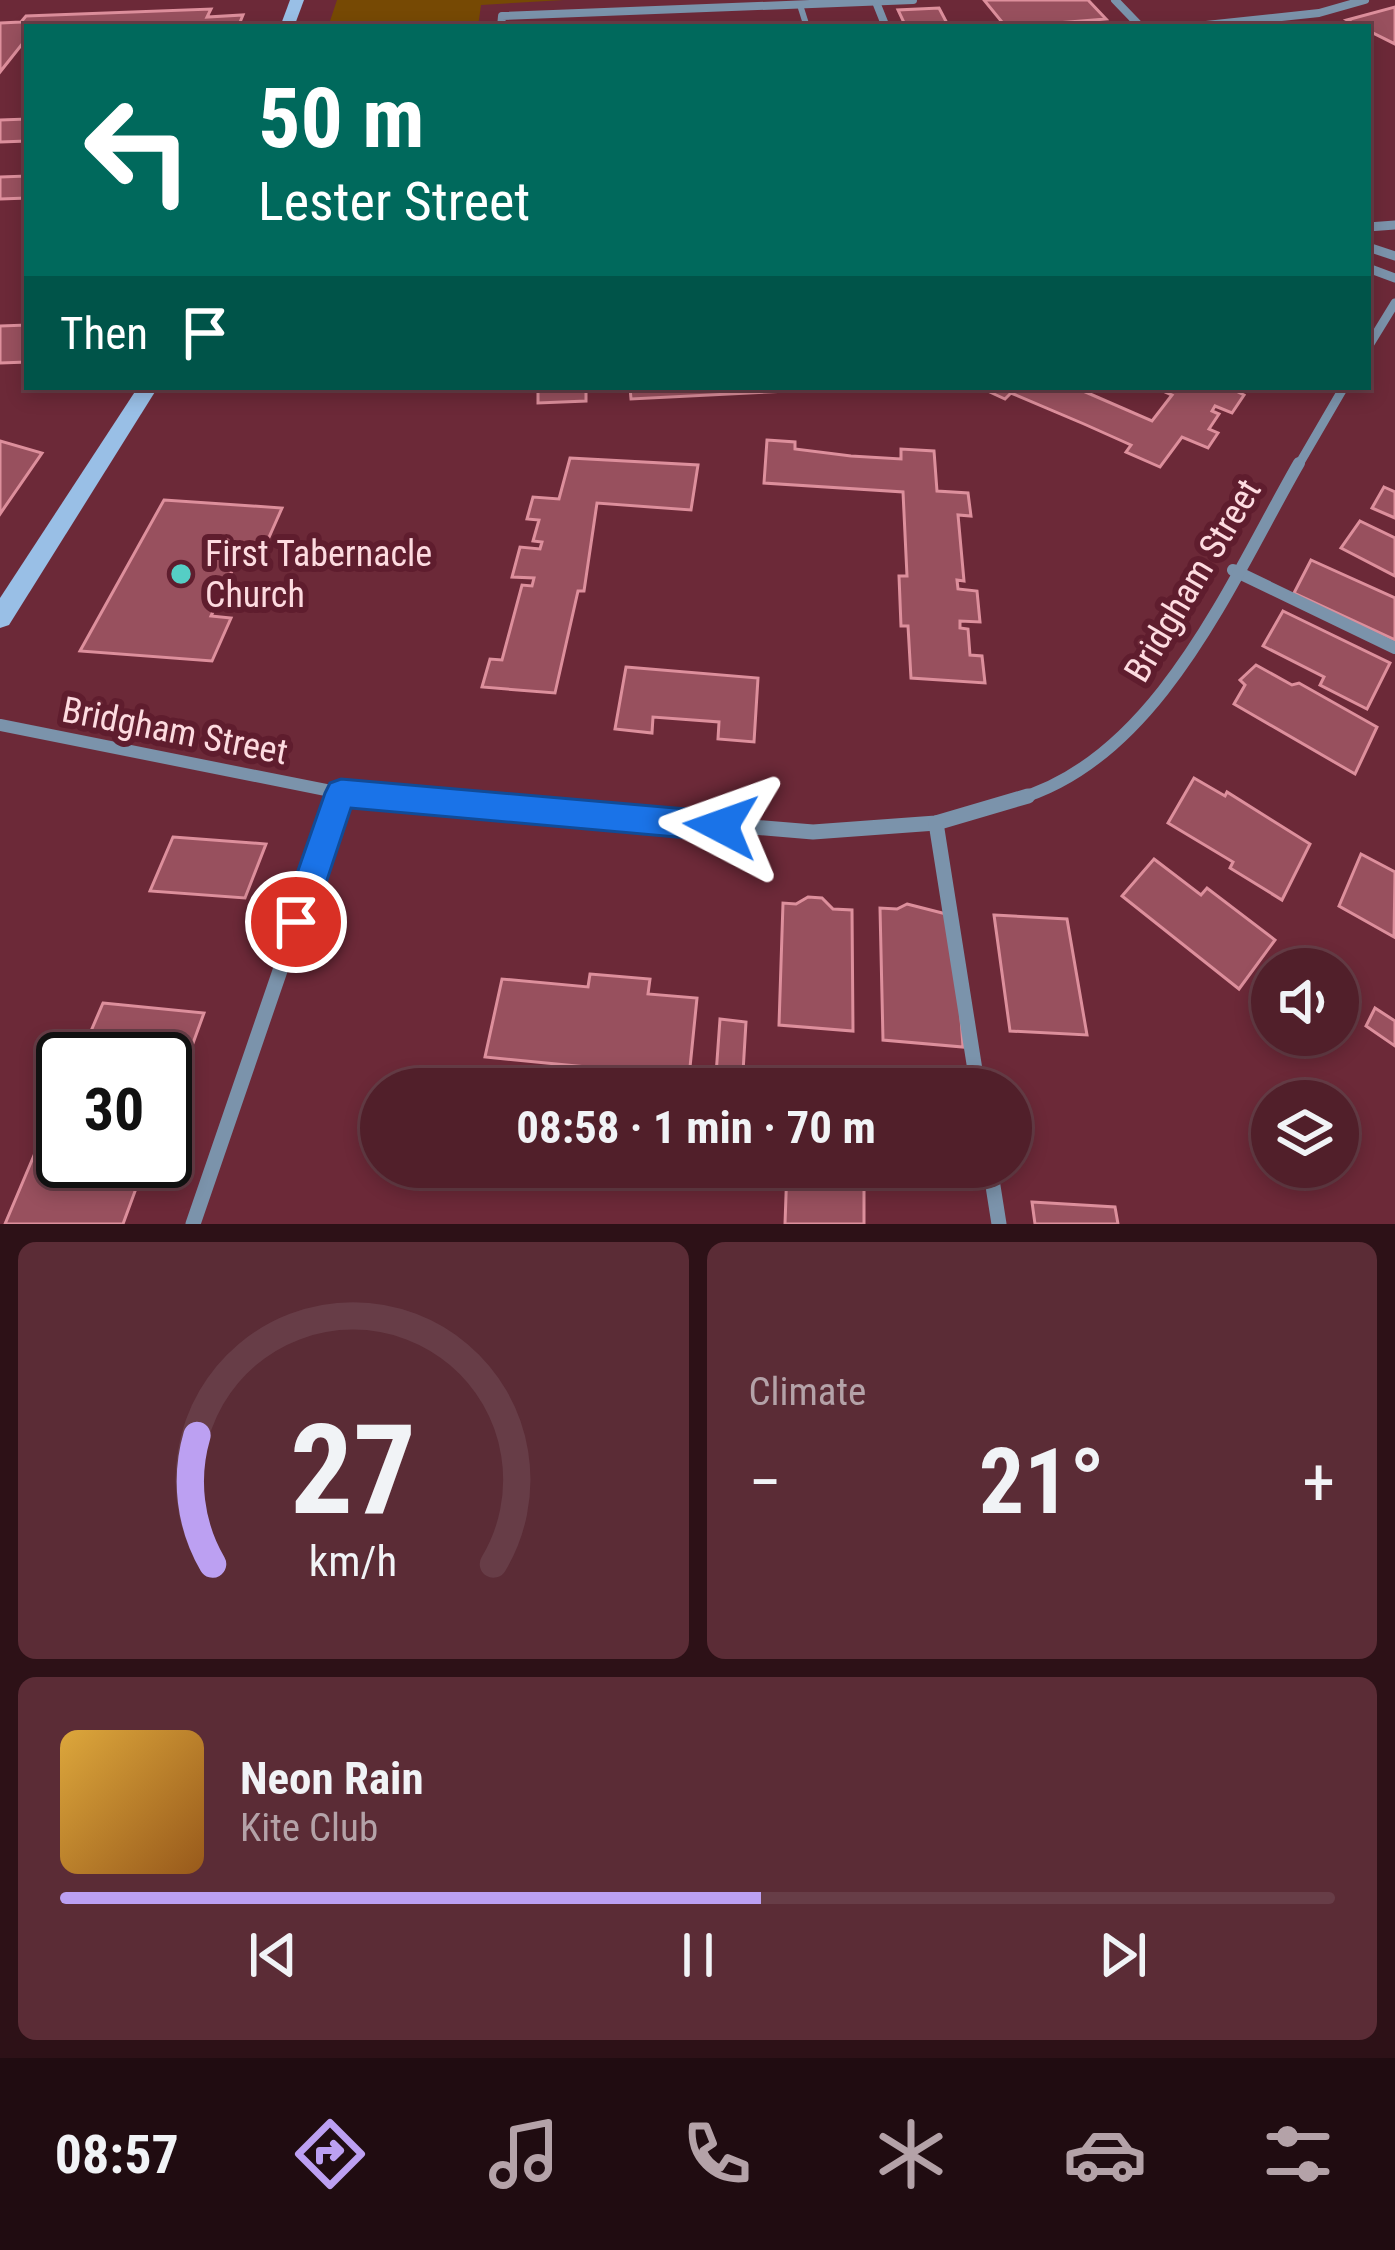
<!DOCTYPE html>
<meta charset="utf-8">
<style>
:root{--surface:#511f2a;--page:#5b2c36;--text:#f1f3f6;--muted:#b4a2a8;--line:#673d47;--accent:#bca0f2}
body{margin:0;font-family:"Roboto Condensed",sans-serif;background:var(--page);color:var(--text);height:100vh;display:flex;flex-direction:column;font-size:45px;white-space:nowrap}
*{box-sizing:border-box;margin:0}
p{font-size:39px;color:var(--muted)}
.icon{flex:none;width:66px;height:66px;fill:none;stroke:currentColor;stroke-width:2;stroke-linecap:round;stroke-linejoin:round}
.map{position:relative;height:1224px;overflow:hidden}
.drawer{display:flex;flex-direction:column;gap:18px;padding:18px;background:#2d1117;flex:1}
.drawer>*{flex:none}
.hud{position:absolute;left:24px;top:24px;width:1347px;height:366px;border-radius:0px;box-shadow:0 6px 18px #0003,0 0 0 3px var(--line);background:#00695c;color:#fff;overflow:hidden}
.fabs{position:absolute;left:1251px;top:948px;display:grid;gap:24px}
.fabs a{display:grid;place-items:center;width:108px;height:108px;border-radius:50%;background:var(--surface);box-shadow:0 6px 18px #0003,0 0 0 3px var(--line);font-size:60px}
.speed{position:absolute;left:36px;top:1032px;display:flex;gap:24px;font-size:60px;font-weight:700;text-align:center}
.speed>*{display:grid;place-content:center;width:156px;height:156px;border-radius:50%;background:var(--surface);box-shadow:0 6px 18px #0003,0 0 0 3px var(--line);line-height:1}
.speed .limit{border:6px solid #111;border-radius:18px;background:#fff;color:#111}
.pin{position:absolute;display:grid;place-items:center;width:102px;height:102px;color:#fff;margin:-51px;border:6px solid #fff;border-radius:50%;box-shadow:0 3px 12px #0007}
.me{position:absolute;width:132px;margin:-66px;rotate:274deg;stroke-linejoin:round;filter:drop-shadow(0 0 9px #0008)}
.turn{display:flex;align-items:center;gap:42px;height:252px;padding:0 36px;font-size:54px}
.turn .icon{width:156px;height:156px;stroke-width:2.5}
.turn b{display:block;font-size:84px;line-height:102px}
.then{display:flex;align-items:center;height:114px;padding:0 36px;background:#0003;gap:24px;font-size:45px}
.big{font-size:90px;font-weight:700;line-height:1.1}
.drawer .tile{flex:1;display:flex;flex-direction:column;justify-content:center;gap:18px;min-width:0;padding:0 42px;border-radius:18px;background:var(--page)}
.drawer .dial{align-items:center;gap:0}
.dial svg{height:312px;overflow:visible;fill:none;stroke:var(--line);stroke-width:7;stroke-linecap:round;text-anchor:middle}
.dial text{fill:var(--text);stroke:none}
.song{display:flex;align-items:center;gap:36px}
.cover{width:144px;height:144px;border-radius:18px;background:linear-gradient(135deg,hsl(40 70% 55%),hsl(30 70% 35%))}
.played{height:12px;border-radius:6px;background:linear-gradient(90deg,var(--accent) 55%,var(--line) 55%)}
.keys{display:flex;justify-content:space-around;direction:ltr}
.heat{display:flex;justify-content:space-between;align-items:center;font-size:66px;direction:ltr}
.drawer .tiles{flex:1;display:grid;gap:18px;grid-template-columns:1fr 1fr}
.tile:last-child{grid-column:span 2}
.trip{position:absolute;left:360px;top:1068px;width:672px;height:120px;border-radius:60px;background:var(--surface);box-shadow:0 6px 18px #0003,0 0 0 3px var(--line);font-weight:700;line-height:120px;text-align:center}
.tab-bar{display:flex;height:192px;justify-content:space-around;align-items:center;background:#200c11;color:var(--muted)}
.tab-bar .icon{width:84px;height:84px}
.tab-bar .on{color:var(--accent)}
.tab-bar b{font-size:54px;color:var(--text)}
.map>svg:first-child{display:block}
.green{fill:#764904}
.building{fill:#98505e;stroke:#dd8f9c;stroke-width:3}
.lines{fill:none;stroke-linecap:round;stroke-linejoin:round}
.service{stroke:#7b93ab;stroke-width:6}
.minor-far3{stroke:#7b93ab;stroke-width:8}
.minor-far2{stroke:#7b93ab;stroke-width:9}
.minor-far1{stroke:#7b93ab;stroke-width:12}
.minor{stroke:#7b93ab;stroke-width:15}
.secondary{fill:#99bfe6;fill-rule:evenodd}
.route{fill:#1a73e8;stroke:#114b97;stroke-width:3}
.poi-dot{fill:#55cec5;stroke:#5f1d2e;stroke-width:4.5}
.labels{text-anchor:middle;stroke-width:12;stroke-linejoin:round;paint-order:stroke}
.poi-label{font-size:36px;fill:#fddbe0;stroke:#5f1d2e;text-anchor:start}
.street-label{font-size:36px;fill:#fddbe0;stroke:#5f1d2e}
</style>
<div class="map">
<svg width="1395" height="1224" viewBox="0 0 1395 1224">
<rect width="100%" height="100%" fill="#6c2938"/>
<path class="green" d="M337,0h227l-83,5 -3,22h-150z"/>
<g class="building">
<path d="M984,0h104l18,19 -100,8z"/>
<path d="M1395,7v37l-48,-24z"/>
<path d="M939,8l10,19h-43l-8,-17z"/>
<path d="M211,9l-4,8 36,-2 -5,12h-211v11l-27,34v-49l21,-1 5,-6z"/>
<path d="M27,119v22l-27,1v-22z"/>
<path d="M27,176v22l-27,1v-22z"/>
<path d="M27,325v37l-27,1v-37z"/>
<path d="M538,387h48v14l-48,2z"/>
<path d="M630,387h177l1,3 -177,9z"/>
<path d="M1074,387l78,34 20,-26 -7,-3 4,-5h59l16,8 -12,18 -17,-7 -3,5 7,3 -10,15 9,4 -10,15 -26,-11 -22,30 -34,-15 5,-7 -47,-21 -73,-31 -6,6 -24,-11z"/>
<path d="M767,440l28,2v7l56,7 50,3v-10l33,2 3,40 31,2 3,23 -13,-1 6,66 -7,-1 1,9 19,2 3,31 -20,-1v7l8,1 2,26 12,1 3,27 -74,-5 -3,-52h-7l-2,-50h8l-4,-84 -139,-9z"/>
<path d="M0,441l42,12 -42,61z"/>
<path d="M570,458l128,7 -7,45 -94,-7 -13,88h-6l-23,102 -73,-6 8,-28 12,1 20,-75 10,1 2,-8 -22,-1 8,-30 20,2 2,-7 -9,-1 6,-21 -12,-1 6,-22 26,2z"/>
<path d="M1384,487l11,5v26l-23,-10z"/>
<path d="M164,500l118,8 -16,36 -21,-1 -34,73 20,2 -19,43 -132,-10z"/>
<path d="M1360,521l35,17v38l-54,-28z"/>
<path d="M1311,560l84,38v42l-101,-47z"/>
<path d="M1283,611l107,52 -23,46 -47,-24 4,-8 -61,-31z"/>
<path d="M1256,665l36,20 7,-2 78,44 -22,47 -121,-70 11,-19 -5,-5z"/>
<path d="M626,667l132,11 -4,64 -36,-3 1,-17 -66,-5 -1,16 -37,-4z"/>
<path d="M1194,778l31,18 2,-4 83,52 -28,56 -52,-32 3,-6 -65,-39z"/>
<path d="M173,837l93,7 -21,54 -95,-7z"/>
<path d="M1361,854l34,18 -1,65 -55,-31z"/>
<path d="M1154,859l47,36 6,-7 68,52 -36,49 -117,-93z"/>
<path d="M808,897l14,1 11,11 19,1 1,121 -74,-6 4,-122 13,1z"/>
<path d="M907,904l47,12 9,131 -80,-7 -3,-132 17,1z"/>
<path d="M994,915l73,4 20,116 -77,-4z"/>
<path d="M590,974l60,5 -2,15 49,4 -8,79 -204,-20 17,-78 86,8z"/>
<path d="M103,1003l101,10 -24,66 -15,-1v-19h-86z"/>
<path d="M1375,1008l20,13v25l-29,-20z"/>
<path d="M720,1019l26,3 -4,67h-27z"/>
<path d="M467,1074l29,3 -2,12h-30z"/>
<path d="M35,1153l28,3v5l82,3 -22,60h-118z"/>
<path d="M787,1167l77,4v53h-79z"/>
<path d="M917,1167h64l1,21 -64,-4z"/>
<path d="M1032,1202l83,5 3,17h-83z"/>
</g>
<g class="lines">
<path class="service" d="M800,5l7,22"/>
<g class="minor-far3">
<path d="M1115,0l26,27"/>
<path d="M876,2l10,25"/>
<path d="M501,27l1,-11 411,-16"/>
<path d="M1187,27l132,-14 46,-13"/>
</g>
<g class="minor-far2">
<path d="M1368,227l27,-2"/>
<path d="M1368,247l27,9"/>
<path d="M1368,268l27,10"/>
<path d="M1368,347l27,-44"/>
<path d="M1298,466l46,-79"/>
</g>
<g class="minor-far1">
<path d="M1233,570l162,78"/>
<path d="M0,725l341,68 62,6"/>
<path d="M339,799l2,-6"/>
<path d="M1017,799c141,-40 214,-218 282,-336"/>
</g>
<g class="minor">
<path d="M374,796l439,36 123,-9 92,-27"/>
<path d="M936,823l42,266"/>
<path d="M990,1167l9,57"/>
<path d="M193,1224l147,-428"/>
</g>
<g class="secondary">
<path d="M290,0h14l-10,27h-14z"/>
<path d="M138,387h20l-149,238 -9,3v-30z"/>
</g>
</g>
<path class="route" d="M341,779l380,33 11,4 5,10 -5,10 -11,5 -370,-33 -38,114 -5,12 -12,4 -11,-4 -5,-12 45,-129 5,-10z"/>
<circle class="poi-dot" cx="181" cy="574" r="12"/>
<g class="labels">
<g class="poi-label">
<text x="205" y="566">First Tabernacle<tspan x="205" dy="41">Church</tspan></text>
</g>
<g class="street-label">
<text transform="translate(1192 580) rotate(-59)" y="13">Bridgham Street</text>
<text transform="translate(175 730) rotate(11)" y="13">Bridgham Street</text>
</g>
</g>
</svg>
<div class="fabs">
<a><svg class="icon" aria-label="sound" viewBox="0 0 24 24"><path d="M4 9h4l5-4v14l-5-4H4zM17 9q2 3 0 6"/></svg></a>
<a><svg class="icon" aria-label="layers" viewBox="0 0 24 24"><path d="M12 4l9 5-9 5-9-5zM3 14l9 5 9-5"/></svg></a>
</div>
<div class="speed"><div class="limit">30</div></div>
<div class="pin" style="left:296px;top:922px;background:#d93025"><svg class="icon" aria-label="arrive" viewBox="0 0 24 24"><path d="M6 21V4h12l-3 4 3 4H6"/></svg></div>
<svg class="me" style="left:721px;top:826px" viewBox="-20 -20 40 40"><path d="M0-17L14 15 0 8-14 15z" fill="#1a73e8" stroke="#fff" stroke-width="4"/></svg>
<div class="trip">08:58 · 1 min · 70 m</div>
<div class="hud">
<div class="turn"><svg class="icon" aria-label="left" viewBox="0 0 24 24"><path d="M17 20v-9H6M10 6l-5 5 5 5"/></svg><div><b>50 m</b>Lester Street</div></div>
<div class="then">Then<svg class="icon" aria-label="arrive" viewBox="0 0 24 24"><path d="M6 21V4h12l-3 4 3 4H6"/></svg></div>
</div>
</div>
<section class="drawer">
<div class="tiles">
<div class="tile dial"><svg viewBox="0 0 100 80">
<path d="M14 69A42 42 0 1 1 86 69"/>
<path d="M14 69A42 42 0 0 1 10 36" stroke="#bca0f2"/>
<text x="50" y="56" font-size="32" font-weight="700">27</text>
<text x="50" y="72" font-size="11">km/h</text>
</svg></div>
<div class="tile"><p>Climate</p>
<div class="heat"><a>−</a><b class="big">21°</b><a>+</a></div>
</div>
<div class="tile">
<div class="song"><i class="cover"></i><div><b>Neon Rain</b><p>Kite Club</p></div></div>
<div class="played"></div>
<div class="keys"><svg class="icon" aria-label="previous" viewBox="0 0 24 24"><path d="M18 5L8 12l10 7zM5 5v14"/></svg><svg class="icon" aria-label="pause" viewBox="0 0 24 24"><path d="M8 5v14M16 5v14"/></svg><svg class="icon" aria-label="next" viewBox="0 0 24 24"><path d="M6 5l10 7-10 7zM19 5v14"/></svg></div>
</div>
</div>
</section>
<nav class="tab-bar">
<b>08:57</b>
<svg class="icon on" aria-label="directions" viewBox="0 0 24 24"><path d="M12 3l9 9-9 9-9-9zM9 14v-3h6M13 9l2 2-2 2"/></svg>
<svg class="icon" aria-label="music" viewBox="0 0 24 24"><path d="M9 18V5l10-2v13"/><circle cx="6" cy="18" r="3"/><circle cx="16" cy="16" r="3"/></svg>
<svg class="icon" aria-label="phone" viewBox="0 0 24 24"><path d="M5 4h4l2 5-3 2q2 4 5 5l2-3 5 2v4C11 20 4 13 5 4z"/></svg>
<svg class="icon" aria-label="climate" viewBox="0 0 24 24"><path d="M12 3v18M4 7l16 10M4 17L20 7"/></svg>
<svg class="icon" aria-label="car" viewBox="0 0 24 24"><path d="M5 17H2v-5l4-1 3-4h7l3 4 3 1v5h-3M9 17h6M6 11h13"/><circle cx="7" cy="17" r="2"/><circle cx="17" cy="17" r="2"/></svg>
<svg class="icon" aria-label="filters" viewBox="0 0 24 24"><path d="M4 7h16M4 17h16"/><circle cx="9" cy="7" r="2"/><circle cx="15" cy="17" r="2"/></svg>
</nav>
